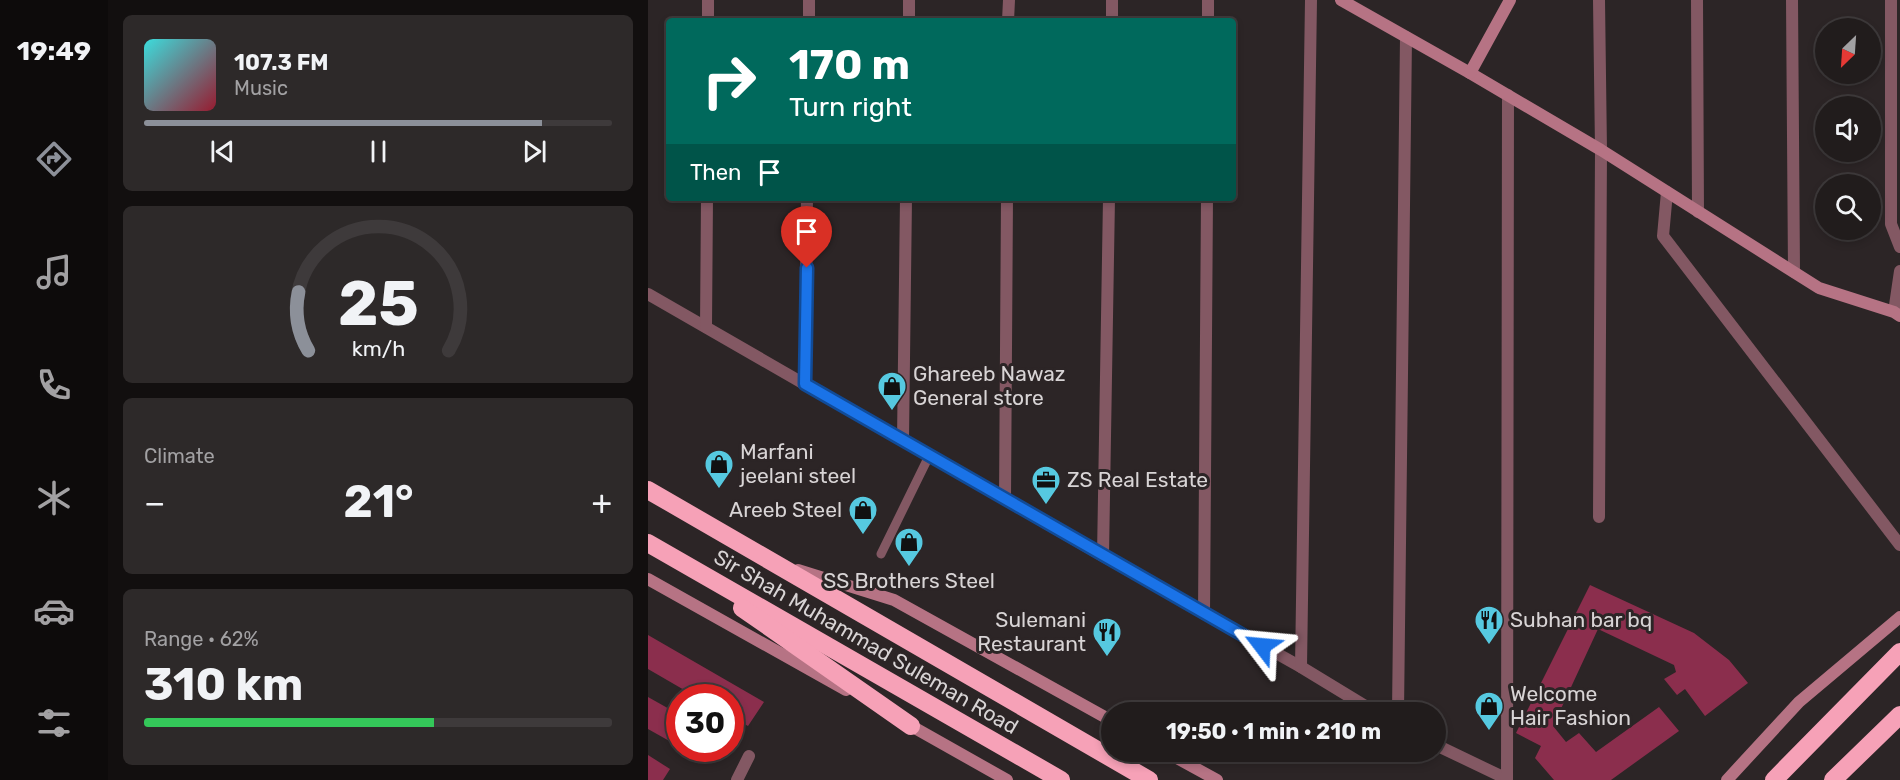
<!DOCTYPE html>
<meta charset="utf-8">
<style>
:root{--surface:#211c1c;--page:#2d2929;--text:#f1f3f6;--muted:#a2a1a3;--line:#3e3a3b;--accent:#8c9099}
body{margin:0;font-family:Rubik,sans-serif;background:var(--page);color:var(--text);height:100vh;display:flex;flex-direction:column;font-size:22px;white-space:nowrap}
*{box-sizing:border-box;margin:0}
p{font-size:20px;color:var(--muted)}
.icon{flex:none;width:33px;height:33px;fill:none;stroke:currentColor;stroke-width:2;stroke-linecap:round;stroke-linejoin:round}
.map{position:relative;flex:1;overflow:hidden}
.side{display:flex;flex-direction:column;gap:15px;padding:15px;background:#120f0f;width:540px}
.side>*{flex:none}
.banner{position:absolute;left:18px;top:18px;width:570px;height:183px;border-radius:6px;box-shadow:0 3px 9px #0003,0 0 0 2px var(--line);background:#00695c;color:#fff;overflow:hidden}
.needle{width:39px;rotate:205deg}
.tools{position:absolute;left:1167px;top:18px;display:grid;gap:12px}
.tools a{display:grid;place-items:center;width:66px;height:66px;border-radius:50%;background:var(--surface);box-shadow:0 3px 9px #0003,0 0 0 2px var(--line);font-size:30px}
.speed{position:absolute;left:18px;top:684px;display:flex;gap:12px;font-size:30px;font-weight:700;text-align:center}
.speed>*{display:grid;place-content:center;width:78px;height:78px;border-radius:50%;background:var(--surface);box-shadow:0 3px 9px #0003,0 0 0 2px var(--line);line-height:1}
.speed .limit{border:9px solid #d22;background:#fff;color:#111}
.pin{position:absolute;display:grid;place-items:center;width:51px;height:51px;color:#fff;margin:-62px -26px;border-radius:50% 50% 50% 0;rotate:-45deg;box-shadow:0 0 6px #0007}
.pin .icon{rotate:45deg}
.me{position:absolute;width:66px;margin:-33px;rotate:299deg;stroke-linejoin:round;filter:drop-shadow(0 0 4px #0008)}
.turn{display:flex;align-items:center;gap:21px;height:126px;padding:0 24px;font-size:27px}
.turn .icon{width:78px;height:78px;stroke-width:2.5}
.turn b{display:block;font-size:42px;line-height:51px}
.then{display:flex;align-items:center;height:57px;padding:0 24px;background:#0003;gap:12px;font-size:22px}
.big{font-size:45px;font-weight:700;line-height:1.1}
.side .card{flex:1;display:flex;flex-direction:column;justify-content:center;gap:9px;min-width:0;padding:0 21px;border-radius:9px;background:var(--page)}
.side .dial{align-items:center;gap:0}
.dial svg{height:156px;overflow:visible;fill:none;stroke:var(--line);stroke-width:7;stroke-linecap:round;text-anchor:middle}
.dial text{fill:var(--text);stroke:none}
.song{display:flex;align-items:center;gap:18px}
.cover{width:72px;height:72px;border-radius:9px;background:linear-gradient(135deg,hsl(180 70% 55%),hsl(350 70% 35%))}
.played{height:6px;border-radius:3px;background:linear-gradient(90deg,var(--accent) 85%,var(--line) 85%)}
.keys{display:flex;justify-content:space-around;direction:ltr}
.heat{display:flex;justify-content:space-between;align-items:center;font-size:33px;direction:ltr}
.charge{height:9px;border-radius:4px;background:linear-gradient(90deg,#34c759 62%,var(--line) 0)}
.trip{position:absolute;left:453px;top:702px;width:345px;height:60px;border-radius:30px;background:var(--surface);box-shadow:0 3px 9px #0003,0 0 0 2px var(--line);font-weight:700;line-height:60px;text-align:center}
main{display:flex;flex:1;min-height:0}
.tabs{display:flex;flex-direction:column;width:108px;justify-content:space-around;align-items:center;background:#0d0b0b;color:var(--muted)}
.tabs .icon{width:42px;height:42px}
.tabs .current{color:var(--accent)}
.tabs b{font-size:27px;color:var(--text)}
.map>svg:first-child{display:block}
.building{fill:#8b2e4d}
.lines{fill:none;stroke-linecap:round;stroke-linejoin:round}
.lane{stroke:#835863;stroke-width:9}
.street{stroke:#835863;stroke-width:12}
.secondary{stroke:#b67384;stroke-width:12}
.highway{stroke:#f6a1b7;stroke-width:18}
.route-casing{stroke:#114b97;stroke-width:15}
.route{stroke:#1a73e8;stroke-width:10}
.labels{text-anchor:middle;stroke-width:6;stroke-linejoin:round;paint-order:stroke}
.poi-label{font-size:21px;fill:#d8d4d5;stroke:#2c2526;text-anchor:start}
.street-label{font-size:21px;fill:#d8d4d5;stroke:#2c2526}
</style>
<main>
<nav class="tabs">
<b>19:49</b>
<svg class="icon current" aria-label="directions" viewBox="0 0 24 24"><path d="M12 3l9 9-9 9-9-9zM9 14v-3h6M13 9l2 2-2 2"/></svg>
<svg class="icon" aria-label="music" viewBox="0 0 24 24"><path d="M9 18V5l10-2v13"/><circle cx="6" cy="18" r="3"/><circle cx="16" cy="16" r="3"/></svg>
<svg class="icon" aria-label="phone" viewBox="0 0 24 24"><path d="M5 4h4l2 5-3 2q2 4 5 5l2-3 5 2v4C11 20 4 13 5 4z"/></svg>
<svg class="icon" aria-label="climate" viewBox="0 0 24 24"><path d="M12 3v18M4 7l16 10M4 17L20 7"/></svg>
<svg class="icon" aria-label="car" viewBox="0 0 24 24"><path d="M5 17H2v-5l4-1 3-4h7l3 4 3 1v5h-3M9 17h6M6 11h13"/><circle cx="7" cy="17" r="2"/><circle cx="17" cy="17" r="2"/></svg>
<svg class="icon" aria-label="filters" viewBox="0 0 24 24"><path d="M4 7h16M4 17h16"/><circle cx="9" cy="7" r="2"/><circle cx="15" cy="17" r="2"/></svg>
</nav>
<section class="side">
<div class="card">
<div class="song"><i class="cover"></i><div><b>107.3 FM</b><p>Music</p></div></div>
<div class="played"></div>
<div class="keys"><svg class="icon" aria-label="previous" viewBox="0 0 24 24"><path d="M18 5L8 12l10 7zM5 5v14"/></svg><svg class="icon" aria-label="pause" viewBox="0 0 24 24"><path d="M8 5v14M16 5v14"/></svg><svg class="icon" aria-label="next" viewBox="0 0 24 24"><path d="M6 5l10 7-10 7zM19 5v14"/></svg></div>
</div>
<div class="card dial"><svg viewBox="0 0 100 80">
<path d="M14 69A42 42 0 1 1 86 69"/>
<path d="M14 69A42 42 0 0 1 9 39" stroke="#8c9099"/>
<text x="50" y="56" font-size="32" font-weight="700">25</text>
<text x="50" y="72" font-size="11">km/h</text>
</svg></div>
<div class="card"><p>Climate</p>
<div class="heat"><a>−</a><b class="big">21°</b><a>+</a></div>
</div>
<div class="card"><p>Range · 62%</p><b class="big">310 km</b><div class="charge"></div></div>
</section>
<div class="map">
<svg width="1252" height="780" viewBox="0 0 1252 780">
<rect width="100%" height="100%" fill="#2c2526"/>
<g class="building">
<path d="M942,585l104,48 35,27 19,23 -43,33 -20,-27 -8,6 -13,-16 12,-7 -2,-7 -76,-36 -45,97 13,16 13,-9 17,19 63,-45 20,24 -68,49h-57l-19,-22 6,-12 -25,-13z"/>
<path d="M0,635l116,67 -16,24 -18,-10v-18h-32l-50,-29z"/>
<path d="M0,697l32,18v32l-32,-18z"/>
<path d="M34,748h25l-6,11z"/>
<path d="M0,755l22,14 -7,11h-15z"/>
</g>
<g class="lines">
<path class="lane" d="M233,554l48,-98"/>
<g class="street">
<path d="M1049,0l1,212"/>
<path d="M1144,0l2,272"/>
<path d="M1243,0v224l9,23"/>
<path d="M60,21v-21"/>
<path d="M161,21v-21"/>
<path d="M261,21v-21"/>
<path d="M360,21l1,-21"/>
<path d="M464,21v-21"/>
<path d="M560,21v-21"/>
<path d="M1019,192l-4,44 237,309"/>
<path d="M0,294l455,262 198,111 74,45"/>
<path d="M1246,312l6,-41"/>
<path d="M58,327l1,-129"/>
<path d="M157,384l2,-186"/>
<path d="M255,440l3,-242"/>
<path d="M357,499l2,-301"/>
<path d="M951,517l2,-367 -2,-150"/>
<path d="M455,556l6,-358"/>
<path d="M556,614l3,-416"/>
<path d="M653,667l10,-667"/>
<path d="M750,712l8,-675"/>
<path d="M788,745l71,34"/>
<path d="M89,780l12,-24"/>
<path d="M859,780l1,-685"/>
</g>
<g class="secondary">
<path d="M693,0l129,73 131,77 218,138 75,24 6,4"/>
<path d="M822,73l40,-73"/>
<path d="M150,570l96,30 218,121"/>
<path d="M0,579l198,111"/>
<path d="M258,723l101,57"/>
<path d="M518,752l51,28"/>
<path d="M1079,780l72,-78 101,-85"/>
</g>
<g class="highway">
<path d="M0,490l501,290"/>
<path d="M0,543l413,237"/>
<path d="M94,608l169,118"/>
<path d="M1126,780l126,-128"/>
<path d="M1185,780l67,-65"/>
</g>
</g>
<g class="lines">
<g class="route-casing">
<path id="route" d="M159,268l-2,116 457,262"/>
</g>
<use href="#route" class="route"/>
</g>
<defs>
<g id="shop-pin" transform="scale(1.5)"><path d="M0 17L-7.5 6A9.5 9.5 0 1 1 7.5 6Z" fill="#56c9e0" stroke="#2c2526"/><path d="M-5-2.5h2.3a2.7 3.5 0 0 1 5.4 0H5L5.5 6h-11ZM-1.5-2.5h3a1.5 2.3 0 0 0-3 0Z" fill="#111"/></g>
<g id="office-pin" transform="scale(1.5)"><path d="M0 17L-7.5 6A9.5 9.5 0 1 1 7.5 6Z" fill="#56c9e0" stroke="#2c2526"/><path d="M-6-3h4V-5.5h4V-3h4V5H-6ZM-1-4.5V-3h2v-1.5ZM-6 0V1H6V0Z" fill="#111"/></g>
<g id="restaurant-pin" transform="scale(1.5)"><path d="M0 17L-7.5 6A9.5 9.5 0 1 1 7.5 6Z" fill="#56c9e0" stroke="#2c2526"/><path d="M-5-6h1v4h1v-4h1v4h1v-4h1v5L-1.5 .5V6h-2V.5L-5-1ZM5-6V6H3V1.5H1.5Q1.5-4 5-6Z" fill="#111"/></g>
</defs>
<g fill-rule="evenodd">
<use href="#shop-pin" x="244" y="386"/>
<use href="#shop-pin" x="71" y="464"/>
<use href="#office-pin" x="398" y="480"/>
<use href="#shop-pin" x="215" y="510"/>
<use href="#shop-pin" x="261" y="542"/>
<use href="#restaurant-pin" x="841" y="620"/>
<use href="#restaurant-pin" x="459" y="632"/>
<use href="#shop-pin" x="841" y="706"/>
</g>
<g class="labels">
<g class="poi-label">
<text x="265" y="381">Ghareeb Nawaz<tspan x="265" dy="24">General store</tspan></text>
<text x="92" y="459">Marfani<tspan x="92" dy="24">jeelani steel</tspan></text>
<text x="419" y="487">ZS Real Estate</text>
<text x="194" y="517" text-anchor="end">Areeb Steel</text>
<text x="261" y="588" text-anchor="middle">SS Brothers Steel</text>
<text x="438" y="627" text-anchor="end">Sulemani<tspan x="438" dy="24">Restaurant</tspan></text>
<text x="862" y="627">Subhan bar bq</text>
<text x="862" y="701">Welcome<tspan x="862" dy="24">Hair Fashion</tspan></text>
</g>
<g class="street-label">
<text transform="translate(218 642) rotate(30)" y="7">Sir Shah Muhammad Suleman Road</text>
</g>
</g>
</svg>
<div class="tools">
<a><svg class="needle" viewBox="-14 -14 28 28"><path d="M0-13l5 13h-10z" fill="#e53935"/><path d="M0 13l5-13h-10z" fill="#a2a1a3"/></svg></a>
<a><svg class="icon" aria-label="sound" viewBox="0 0 24 24"><path d="M4 9h4l5-4v14l-5-4H4zM17 9q2 3 0 6"/></svg></a>
<a><svg class="icon" aria-label="search" viewBox="0 0 24 24"><circle cx="10" cy="10" r="6"/><path d="M15 15l6 6"/></svg></a>
</div>
<div class="speed"><div class="limit">30</div></div>
<div class="pin" style="left:159px;top:268px;background:#d93025"><svg class="icon" aria-label="arrive" viewBox="0 0 24 24"><path d="M6 21V4h12l-3 4 3 4H6"/></svg></div>
<svg class="me" style="left:614px;top:646px" viewBox="-20 -20 40 40"><path d="M0-17L14 15 0 8-14 15z" fill="#1a73e8" stroke="#fff" stroke-width="4"/></svg>
<div class="trip">19:50 · 1 min · 210 m</div>
<div class="banner">
<div class="turn"><svg class="icon" aria-label="right" viewBox="0 0 24 24"><path d="M7 20v-9h11M14 6l5 5-5 5"/></svg><div><b>170 m</b>Turn right</div></div>
<div class="then">Then<svg class="icon" aria-label="arrive" viewBox="0 0 24 24"><path d="M6 21V4h12l-3 4 3 4H6"/></svg></div>
</div>
</div>
</main>
